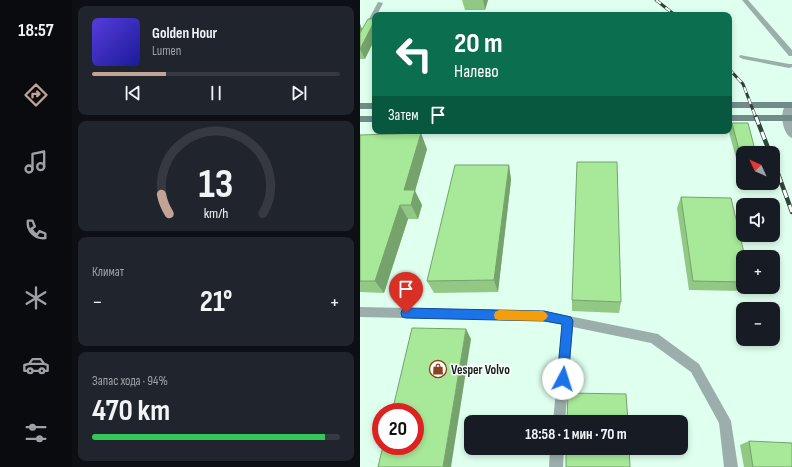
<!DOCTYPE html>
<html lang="ru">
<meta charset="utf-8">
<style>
:root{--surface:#171b24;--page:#20242c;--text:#f1f3f6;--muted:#9ea1a6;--line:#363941;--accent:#c3a396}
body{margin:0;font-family:"Sofia Sans Condensed",sans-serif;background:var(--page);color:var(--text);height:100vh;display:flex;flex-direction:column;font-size:15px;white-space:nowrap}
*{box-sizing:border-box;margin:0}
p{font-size:13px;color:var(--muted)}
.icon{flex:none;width:22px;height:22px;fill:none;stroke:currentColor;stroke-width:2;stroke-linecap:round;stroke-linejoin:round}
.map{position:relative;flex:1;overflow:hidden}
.side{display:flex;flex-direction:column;gap:6px;padding:6px;background:#0d0f14;width:288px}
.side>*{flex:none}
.hud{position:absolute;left:12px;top:12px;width:360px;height:122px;border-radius:8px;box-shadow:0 2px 6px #0003;background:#0b6e4f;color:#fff;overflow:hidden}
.needle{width:26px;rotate:314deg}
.buttons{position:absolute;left:376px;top:146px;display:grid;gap:8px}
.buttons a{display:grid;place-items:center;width:44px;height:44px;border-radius:8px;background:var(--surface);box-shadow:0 2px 6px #0003;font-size:20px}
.speed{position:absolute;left:12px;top:403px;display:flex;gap:8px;font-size:20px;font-weight:700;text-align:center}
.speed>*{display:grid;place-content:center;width:52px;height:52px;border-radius:50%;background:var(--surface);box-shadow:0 2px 6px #0003;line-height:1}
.speed .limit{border:6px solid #d22;background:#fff;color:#111}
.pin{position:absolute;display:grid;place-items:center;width:34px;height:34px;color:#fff;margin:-41px -17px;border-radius:50% 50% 50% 0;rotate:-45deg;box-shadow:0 0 4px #0007}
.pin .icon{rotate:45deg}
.me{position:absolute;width:44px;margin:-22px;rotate:5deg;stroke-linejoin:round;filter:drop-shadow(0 0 3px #0008)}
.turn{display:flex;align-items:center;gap:14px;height:84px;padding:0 16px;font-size:18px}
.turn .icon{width:52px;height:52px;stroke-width:2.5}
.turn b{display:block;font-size:28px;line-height:34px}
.then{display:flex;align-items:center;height:38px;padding:0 16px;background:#0003;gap:8px;font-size:15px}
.big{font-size:30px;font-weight:700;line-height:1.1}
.side .card{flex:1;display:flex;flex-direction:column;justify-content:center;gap:6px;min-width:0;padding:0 14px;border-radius:8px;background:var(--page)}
.side .dial{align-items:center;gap:0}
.dial svg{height:104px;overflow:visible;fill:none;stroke:var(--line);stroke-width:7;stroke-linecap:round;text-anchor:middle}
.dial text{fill:var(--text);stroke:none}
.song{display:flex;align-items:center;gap:12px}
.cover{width:48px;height:48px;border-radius:6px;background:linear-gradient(135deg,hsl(250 70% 55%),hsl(240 70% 35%))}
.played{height:4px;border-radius:2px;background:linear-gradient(90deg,var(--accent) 30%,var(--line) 30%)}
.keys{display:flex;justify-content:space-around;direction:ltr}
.heat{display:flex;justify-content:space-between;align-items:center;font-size:22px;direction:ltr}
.charge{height:6px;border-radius:3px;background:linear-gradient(90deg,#34c759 94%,var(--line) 0)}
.trip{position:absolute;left:104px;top:415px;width:224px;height:40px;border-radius:8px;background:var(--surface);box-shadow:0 2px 6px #0003;font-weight:700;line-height:40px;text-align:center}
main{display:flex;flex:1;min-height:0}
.menu{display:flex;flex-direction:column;width:72px;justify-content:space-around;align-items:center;background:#090b0e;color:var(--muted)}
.menu .icon{width:28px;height:28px}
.menu .selected{color:var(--accent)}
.menu b{font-size:18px;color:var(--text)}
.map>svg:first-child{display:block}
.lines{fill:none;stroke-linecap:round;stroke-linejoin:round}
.service{fill:#9baeac;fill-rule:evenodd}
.tertiary{fill:#9baeac;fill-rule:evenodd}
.secondary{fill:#6f8c89;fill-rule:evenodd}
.rail-far1-casing{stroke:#304239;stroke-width:3}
.rail-casing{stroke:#304239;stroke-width:4.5}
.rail-far1{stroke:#fff;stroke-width:2;stroke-dasharray:6;stroke-linecap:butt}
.rail{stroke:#fff;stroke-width:3;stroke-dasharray:8;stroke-linecap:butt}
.wall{fill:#90c884}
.shaded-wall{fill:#75a36b}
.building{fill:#a7e999;stroke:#75a36b}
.route{fill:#1a73e8;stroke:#114b97}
.slow{fill:#f59e0b}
.labels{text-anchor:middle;stroke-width:3;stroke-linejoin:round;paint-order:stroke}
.near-poi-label{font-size:13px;font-weight:bold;fill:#13221b;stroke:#fff;text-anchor:start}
</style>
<main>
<nav class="menu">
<b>18:57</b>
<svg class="icon selected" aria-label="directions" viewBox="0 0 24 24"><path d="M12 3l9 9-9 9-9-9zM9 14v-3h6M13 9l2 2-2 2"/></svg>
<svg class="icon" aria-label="music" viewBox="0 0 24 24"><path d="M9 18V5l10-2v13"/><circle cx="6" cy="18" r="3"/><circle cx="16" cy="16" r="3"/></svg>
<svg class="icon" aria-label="phone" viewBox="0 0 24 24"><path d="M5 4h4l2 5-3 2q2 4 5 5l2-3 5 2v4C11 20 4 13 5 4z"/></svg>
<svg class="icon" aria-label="climate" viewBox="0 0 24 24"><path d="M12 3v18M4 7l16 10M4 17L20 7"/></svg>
<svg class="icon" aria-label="car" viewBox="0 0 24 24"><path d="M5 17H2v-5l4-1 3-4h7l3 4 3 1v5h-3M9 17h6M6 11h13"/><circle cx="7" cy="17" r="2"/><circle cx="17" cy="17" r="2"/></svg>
<svg class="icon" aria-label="filters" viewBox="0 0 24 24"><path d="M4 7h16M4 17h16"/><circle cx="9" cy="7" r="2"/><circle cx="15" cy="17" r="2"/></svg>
</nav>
<section class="side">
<div class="card">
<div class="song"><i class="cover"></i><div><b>Golden Hour</b><p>Lumen</p></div></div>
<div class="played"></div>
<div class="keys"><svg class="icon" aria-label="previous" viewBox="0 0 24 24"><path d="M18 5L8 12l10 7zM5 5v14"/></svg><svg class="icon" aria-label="pause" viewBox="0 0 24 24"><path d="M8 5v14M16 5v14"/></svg><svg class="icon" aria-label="next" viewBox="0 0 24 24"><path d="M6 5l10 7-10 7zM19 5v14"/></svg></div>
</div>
<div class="card dial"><svg viewBox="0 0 100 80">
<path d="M14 69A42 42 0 1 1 86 69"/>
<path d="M14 69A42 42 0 0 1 8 54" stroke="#c3a396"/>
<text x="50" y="56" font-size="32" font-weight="700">13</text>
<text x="50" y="72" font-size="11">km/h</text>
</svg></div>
<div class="card"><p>Климат</p>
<div class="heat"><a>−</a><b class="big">21°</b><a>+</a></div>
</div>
<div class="card"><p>Запас хода · 94%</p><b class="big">470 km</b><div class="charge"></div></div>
</section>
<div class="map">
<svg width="432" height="467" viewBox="0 0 432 467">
<rect width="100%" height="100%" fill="#dfffef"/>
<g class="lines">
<g class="service">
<path d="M382,0h6l44,50v6h-3z"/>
<path d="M18,2l5,1 -6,12h-2v5l-12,23 -3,2v-9z"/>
<path d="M380,55l49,9h3v3l-3,1 -46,-9 -4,-2z"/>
<path d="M0,307l184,4 114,23 41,30 32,57 7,46h-14l-5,-44 -28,-51 -40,-29 -78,-16 -8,95h-12l9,-97 -18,-4 -184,-4z"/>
<path d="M190,448h14l-1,19h-14z"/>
</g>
<path class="tertiary" d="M432,103v35c-9,-3 -12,-23 -8,-30z"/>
<g class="secondary">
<rect x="369" y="102" width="63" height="6"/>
<rect x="0" y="103" width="15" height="6"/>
<rect x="369" y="115" width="63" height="6"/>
<rect x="0" y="116" width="15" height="6"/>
</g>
<g class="rail-far1-casing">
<g id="rail-far1">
<path d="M296,0l19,15"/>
<path d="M369,69l14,15 13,34"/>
</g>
</g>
<g class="rail-casing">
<g id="rail">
<path d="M396,117l14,36"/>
<path d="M413,160l19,52"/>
</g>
</g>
<use href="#rail-far1" class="rail-far1"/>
<use href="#rail" class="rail"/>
</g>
<g class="wall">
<path d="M102,0h26l-3,10h-20z"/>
<path d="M0,24l2,5 3,30h-5z"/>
<path d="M372,123l23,27 -1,3h-11v5h-7l-7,-26z"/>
<path d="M0,135l67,14 -12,42 7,14 -4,14h-10l-24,74 -24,-1z"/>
<path d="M149,165l2,15 -13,112 -64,1 -7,-12z"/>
<path d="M321,197l62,60v30h4l-3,4 -55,-1 -12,-82z"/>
<path d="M212,300l49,2 -2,11 -47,-2z"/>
<path d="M389,441l43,26h-48l-4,-22z"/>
</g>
<g class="shaded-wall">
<path d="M123,0h5l-3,10z"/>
<path d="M15,20v19l-10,20 -5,-10z"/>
<path d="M0,24l2,5 -2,4z"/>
<path d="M61,133l6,16 -12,42 7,14 -4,14 -14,-29z"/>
<path d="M149,165l2,15 -13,112 -4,-12z"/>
<path d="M40,205l8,14 -24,74 -9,-12z"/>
<path d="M106,329l5,10 -20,128h-8z"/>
</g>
<g class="building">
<path d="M8,19h7v1l-15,29v-16z"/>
<path d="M372,123h16l7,27h-16z"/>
<path d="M61,133l-17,57h11l-4,15h-11l-25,76h-15v-146z"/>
<path d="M217,162h40l4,140 -49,-2z"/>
<path d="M95,165h54l-15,115 -67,1z"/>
<path d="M321,197l50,1 14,59h-2v25l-50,-1z"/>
<path d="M52,328l54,1 -23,138h-65l5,-21h32v-34h-23z"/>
<path d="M208,393l58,1 2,28h-61z"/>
<path d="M389,441l43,2v24h-39z"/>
<path d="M206,448h63l1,19h-64z"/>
</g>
<path class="route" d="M46,308l138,3 27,6 2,4 -5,58 -1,4 -4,1 -4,-1 -2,-4 5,-55 -18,-3 -138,-3 -4,-1 -1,-4 1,-3z"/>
<path class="slow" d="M139,310l44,1 3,2 2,3 -2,3 -3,2 -44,-1 -4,-1 -1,-4 1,-3z"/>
<defs>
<g id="shop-ring" transform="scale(0.9)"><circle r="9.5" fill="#fff" stroke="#8a4221" stroke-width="1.5"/><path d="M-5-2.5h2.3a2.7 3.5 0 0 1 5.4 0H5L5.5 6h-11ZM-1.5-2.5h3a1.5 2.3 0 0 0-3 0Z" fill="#8a4221"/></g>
</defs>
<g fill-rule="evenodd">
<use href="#shop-ring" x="78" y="369"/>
</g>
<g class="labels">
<g class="near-poi-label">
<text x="91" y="374">Vesper Volvo</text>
</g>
</g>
</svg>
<div class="buttons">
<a><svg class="needle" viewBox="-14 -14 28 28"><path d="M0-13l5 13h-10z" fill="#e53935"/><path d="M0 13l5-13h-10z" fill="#9ea1a6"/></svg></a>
<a><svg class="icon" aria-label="sound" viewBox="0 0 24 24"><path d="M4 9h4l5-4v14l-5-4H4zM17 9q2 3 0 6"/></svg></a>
<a>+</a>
<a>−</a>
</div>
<div class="speed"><div class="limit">20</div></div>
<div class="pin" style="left:46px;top:313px;background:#d93025"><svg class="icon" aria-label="arrive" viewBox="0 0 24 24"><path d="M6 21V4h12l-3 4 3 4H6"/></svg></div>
<svg class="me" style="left:203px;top:379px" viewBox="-20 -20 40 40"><circle r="19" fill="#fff"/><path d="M0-13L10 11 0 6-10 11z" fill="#1a73e8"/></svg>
<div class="trip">18:58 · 1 мин · 70 m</div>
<div class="hud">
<div class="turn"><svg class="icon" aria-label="left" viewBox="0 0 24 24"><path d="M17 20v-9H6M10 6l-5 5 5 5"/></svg><div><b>20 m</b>Налево</div></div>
<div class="then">Затем<svg class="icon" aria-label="arrive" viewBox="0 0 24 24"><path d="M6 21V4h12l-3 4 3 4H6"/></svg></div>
</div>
</div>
</main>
